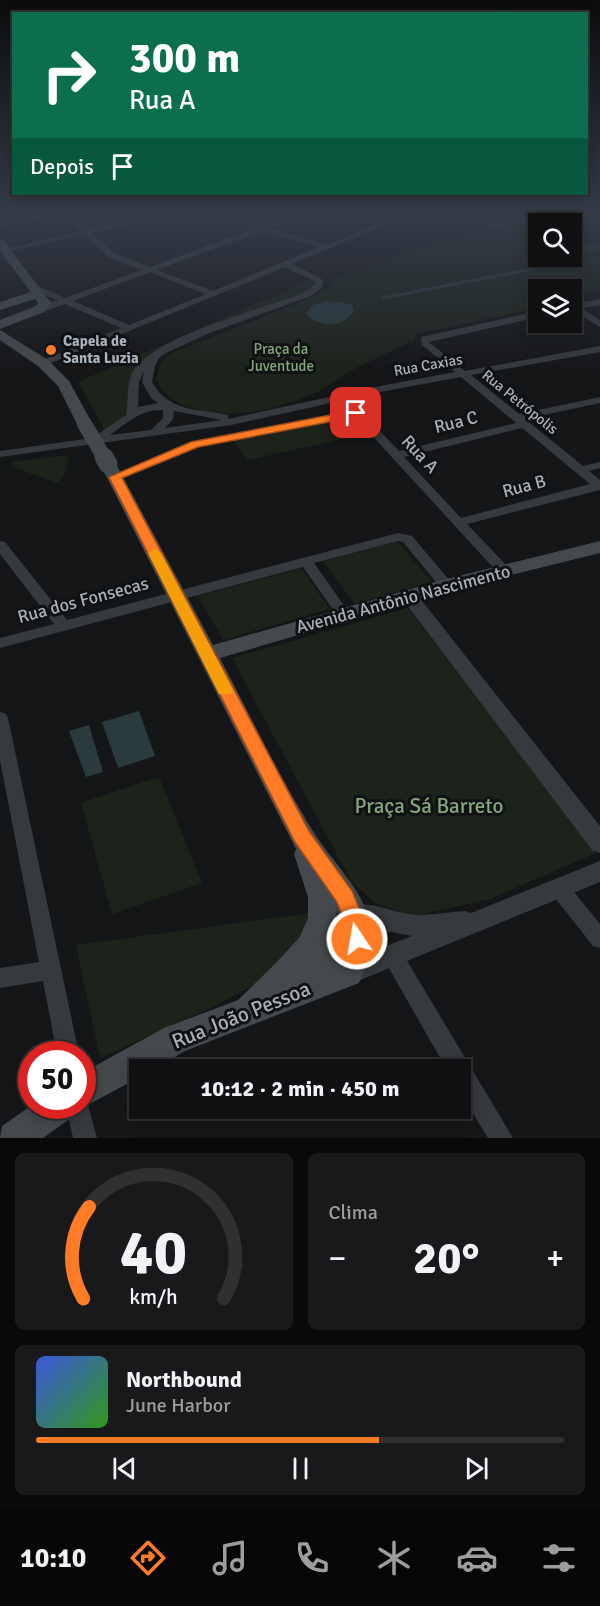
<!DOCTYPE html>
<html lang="pt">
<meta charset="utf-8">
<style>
:root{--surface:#101012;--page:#19191b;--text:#f1f3f6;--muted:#9c9d9f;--line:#303032;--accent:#ff7b26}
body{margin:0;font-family:Signika,sans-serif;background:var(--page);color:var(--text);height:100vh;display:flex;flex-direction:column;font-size:22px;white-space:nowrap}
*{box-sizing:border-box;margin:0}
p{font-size:20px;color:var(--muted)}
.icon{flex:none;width:33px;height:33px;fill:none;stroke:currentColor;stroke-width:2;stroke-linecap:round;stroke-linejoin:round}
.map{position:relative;height:1138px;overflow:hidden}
.drawer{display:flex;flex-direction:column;gap:15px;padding:15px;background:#09090a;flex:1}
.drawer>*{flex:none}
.hud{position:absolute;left:12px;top:12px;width:576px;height:183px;border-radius:0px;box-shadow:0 3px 15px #0003,0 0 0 2px var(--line);background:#0b6e4f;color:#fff;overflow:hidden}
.buttons{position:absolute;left:528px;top:213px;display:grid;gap:12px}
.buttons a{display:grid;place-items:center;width:54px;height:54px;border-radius:0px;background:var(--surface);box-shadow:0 3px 15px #0003,0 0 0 2px var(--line);font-size:30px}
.speed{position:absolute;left:18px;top:1041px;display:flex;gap:12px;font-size:30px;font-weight:700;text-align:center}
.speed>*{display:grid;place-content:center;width:78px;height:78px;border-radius:50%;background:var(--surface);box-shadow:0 3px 15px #0003,0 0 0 2px var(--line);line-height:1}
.speed .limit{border:9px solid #d22;background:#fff;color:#111}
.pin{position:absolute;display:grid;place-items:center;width:51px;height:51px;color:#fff;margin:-26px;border-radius:12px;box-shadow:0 3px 9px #0006}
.me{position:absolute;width:66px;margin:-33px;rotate:348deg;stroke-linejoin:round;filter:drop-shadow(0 0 4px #0008)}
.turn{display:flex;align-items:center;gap:21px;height:126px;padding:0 18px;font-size:27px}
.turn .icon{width:78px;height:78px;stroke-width:2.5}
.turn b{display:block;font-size:42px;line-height:51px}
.then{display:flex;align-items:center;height:57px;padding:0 18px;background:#0003;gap:12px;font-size:22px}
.big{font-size:45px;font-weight:800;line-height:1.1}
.drawer .tile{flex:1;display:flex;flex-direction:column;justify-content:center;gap:9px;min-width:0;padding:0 21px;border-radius:9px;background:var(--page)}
.drawer .dial{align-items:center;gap:0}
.dial svg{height:156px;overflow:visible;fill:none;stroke:var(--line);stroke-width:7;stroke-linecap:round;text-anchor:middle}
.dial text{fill:var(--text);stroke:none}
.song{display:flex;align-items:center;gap:18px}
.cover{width:72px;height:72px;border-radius:9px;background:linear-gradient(135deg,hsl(230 70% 55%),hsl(110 70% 35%))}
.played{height:6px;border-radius:3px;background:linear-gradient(90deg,var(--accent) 65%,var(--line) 65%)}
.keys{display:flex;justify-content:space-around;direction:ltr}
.heat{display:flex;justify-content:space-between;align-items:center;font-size:33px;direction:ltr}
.drawer .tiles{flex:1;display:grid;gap:15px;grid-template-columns:1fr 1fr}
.tile:last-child{grid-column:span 2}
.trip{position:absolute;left:129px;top:1059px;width:342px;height:60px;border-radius:0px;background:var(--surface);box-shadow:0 3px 15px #0003,0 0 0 2px var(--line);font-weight:800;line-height:60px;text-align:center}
.dock{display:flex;height:96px;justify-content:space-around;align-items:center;background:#060607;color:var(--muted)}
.dock .icon{width:42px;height:42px}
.dock .current{color:var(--accent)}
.dock b{font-size:27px;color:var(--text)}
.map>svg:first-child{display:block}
.green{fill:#1c231b;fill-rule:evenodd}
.water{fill:#2a3a3d}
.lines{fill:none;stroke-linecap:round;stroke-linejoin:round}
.stream{stroke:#2a3a3d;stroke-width:3}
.minor{fill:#36393d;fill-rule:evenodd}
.tertiary{fill:#36393d;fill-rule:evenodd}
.secondary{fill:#44494d;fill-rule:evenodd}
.secondary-bridge-far1{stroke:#44494d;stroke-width:15}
.secondary-bridge{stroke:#44494d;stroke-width:19}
.route{fill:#ff7b26;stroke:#a65019;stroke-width:1.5}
.slow{fill:#f59e0b}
.poi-dot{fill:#ff7b26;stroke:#101113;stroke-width:2}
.labels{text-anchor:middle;stroke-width:6;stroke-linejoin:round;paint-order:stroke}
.far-poi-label{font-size:15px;font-weight:bold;fill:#a6b1b9;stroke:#101113;text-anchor:start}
.far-park-label{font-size:15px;fill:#84a67b;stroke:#101113}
.far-street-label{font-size:15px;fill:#a6b1b9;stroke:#101113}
.street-label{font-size:18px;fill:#a6b1b9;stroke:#101113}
.near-park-label{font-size:21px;fill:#84a67b;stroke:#101113}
.near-street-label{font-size:21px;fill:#a6b1b9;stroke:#101113}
</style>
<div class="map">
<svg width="600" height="1138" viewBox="0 0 600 1138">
<rect width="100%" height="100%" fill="#151618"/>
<g class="green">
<path d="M570,214h30v72l-26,15h-2v-11h-34v18l-122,26 -2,7c-21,9 -42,19 -62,29 -11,6 -21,14 -31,20 -39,19 -87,31 -129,18 -18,-5 -29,-13 -36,-30l4,-13 8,-10 142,-57 17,-9 4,-9 124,-44zM538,224h34v32h-34z"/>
<path d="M312,279l3,2 -2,6 -5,4 -85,32 -85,45c-6,33 -2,43 -33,63l-27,-49z"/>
<path d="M356,417l17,15 -125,28 -15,-19z"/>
<path d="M69,455l-5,20 -6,8 -45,-16 -3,-5z"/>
<path d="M397,541l35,41 -77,22 -32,-43z"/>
<path d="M301,568l29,41 -107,31 -25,-44z"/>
<path d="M408,608l188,245 -106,46 -77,17 -38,-13 -24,-22 -119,-223z"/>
<path d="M159,777l43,106 -90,31 -31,-111z"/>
<path d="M311,913l-19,39 -29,28 -50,27 -113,51 -24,-113z"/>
</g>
<g class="water">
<path d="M327,301l25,3 2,7c-11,16 -30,17 -45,6l-2,-5 6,-7z"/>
<path d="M139,711l16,45 -37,12 -16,-46z"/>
<path d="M89,725l14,47 -17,5 -17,-46z"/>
</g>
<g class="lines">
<g class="stream">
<path d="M572,249l28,-2"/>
<path d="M383,298l175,-34 2,-8"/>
</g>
<g class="minor">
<path d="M46,214h16l-62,12v-4z"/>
<path d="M63,214h7l18,16 72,-16h13l-82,19 23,20 36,14 105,-39 -43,-14c16,0 38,13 51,11 15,-1 26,-11 41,-11l-34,14 56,17 76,-31h9l-119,50 31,16 -1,7 -9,8 -106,39 -41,19 -7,5 -4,8 -3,16c18,31 45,26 76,33v4l152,-33 75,-14 -33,-27 -1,-8 117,-26v6l-109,25 36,29 135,-25v6l-129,23 48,39 81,-17v6l-75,16 58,47 17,-4v6l-11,3 11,9v10l-133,34 42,44 2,3 -2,3h-10l-144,-157 -157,30 -79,33h-8l-2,-3 82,-35 166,-32 4,1 38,40 117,-28 -55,-46 -81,15 -149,33 -231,32v-6l92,-13 34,-23c3,-14 0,-29 6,-42 21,-38 130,-63 171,-80l8,-5 5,-6 -31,-15 -239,98h-6v-4l81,-33 -56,-24 -28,10h-6v-4l26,-10 -27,-11v-4h6l29,13 77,-28 -34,-13 -24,-22 -80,17 -4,-2 81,-19zM263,231l56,16 -106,44 -56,-21zM150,272l56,22 -77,31 -56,-24zM144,371l-2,11 9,16 7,5 -20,4 1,-25zM163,410v8l-12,12 -41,5c17,-12 31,-26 53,-25zM174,411l48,9 -57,8 8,-9zM522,428l68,56 -129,34 -57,-61z"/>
<path d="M446,214c18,0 36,10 53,10 18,-1 34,-10 53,-10l-54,14z"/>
<path d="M600,299v6l-19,3 19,12v7l-28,-17v-6z"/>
<path d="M398,533l14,3 39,46 2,3 -2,3h-10l-38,-46 -5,-1 -84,22 36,51 -7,5 -5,-2 -35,-50 -303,81v-10l54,-14 -54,-70v-13l5,1 62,78z"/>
<path d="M0,712l6,2 2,4 71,336h-22l-14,-73 -43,7v-20l39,-6 -39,-202z"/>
<path d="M559,880l7,2 34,42v24l-7,-2 -41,-52 -3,-6 3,-6z"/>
<path d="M393,946l7,3 113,189h-25l-28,-46v-22h-13l-61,-107 -3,-7 3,-7z"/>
<path d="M82,1096l4,2 11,40h-24l-7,-32h16z"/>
</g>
<g class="tertiary">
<path d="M409,591l6,1 185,234v27l-8,-3 -189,-250 -3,-4 3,-4z"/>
<path d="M600,861v21l-252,103 -9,-3 -4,-9 4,-9 73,-28 -68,-13 -3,-8 3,-8c25,-9 49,7 74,8 15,0 32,-3 47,-4l6,2z"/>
</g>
<g class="secondary">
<path d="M0,240l4,1 47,62 -7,9 -44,17v-9l36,-14 2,-3 -3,-4 -35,11v-8l31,-10 -31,-41z"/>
<path d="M0,330l48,30 21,21 23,42 -2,3h-12l-20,-40 -20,-20 -38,-26z"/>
<path d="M108,459l8,5 97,181 226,-64 161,-40v12l-149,37 -231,68c30,57 58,116 91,170 20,33 51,59 60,97 4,18 -5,42 -12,58l-174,68 -33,19h-12v7l-58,31 -5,-2h5v-33l82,-45 74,-28 37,-36 24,-26 9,-20v-21l-14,-43 2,-5 -196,-385zM337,911c7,17 5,30 0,47 -12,-13 -1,-32 0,-47z"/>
<path d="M32,1105l44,1 -5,12 -28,20h-43l2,-12z"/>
</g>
<path class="secondary-bridge-far1" d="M84,423l21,36"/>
<path class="secondary-bridge" d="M104,457l4,7"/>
</g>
<linearGradient id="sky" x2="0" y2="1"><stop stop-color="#0c0c0d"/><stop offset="0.57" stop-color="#353c48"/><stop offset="1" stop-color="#353c48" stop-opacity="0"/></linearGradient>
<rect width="600" height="373" fill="url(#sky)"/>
<path class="route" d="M356,410l6,3 -2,3 -162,31 -76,31 187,353 43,60 15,36v12l-3,6 -7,3 -7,-3 -3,-6v-12l-10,-25 -42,-60 -186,-365 82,-35z"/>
<path class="slow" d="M155,549l6,4 72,137 -2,4h-12l-2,-4 -69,-137z"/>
<circle class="poi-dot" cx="51" cy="350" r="6"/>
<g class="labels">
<g class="far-poi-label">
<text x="63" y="346">Capela de<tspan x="63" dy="17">Santa Luzia</tspan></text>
</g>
<g class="far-park-label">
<text x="281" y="354">Praça da<tspan x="281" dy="17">Juventude</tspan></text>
</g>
<g class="far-street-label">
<text transform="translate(428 365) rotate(-10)" y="5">Rua Caxias</text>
<text transform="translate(520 402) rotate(39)" y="5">Rua Petrópolis</text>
</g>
<g class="street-label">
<text transform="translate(456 422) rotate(-14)" y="6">Rua C</text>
<text transform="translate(420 454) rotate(47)" y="6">Rua A</text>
<text transform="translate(524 486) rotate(-15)" y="6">Rua B</text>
<text transform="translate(403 599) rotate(-15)" y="6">Avenida Antônio Nascimento</text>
<text transform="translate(83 600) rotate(-15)" y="6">Rua dos Fonsecas</text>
</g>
<g class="near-park-label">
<text x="429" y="813">Praça Sá Barreto</text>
</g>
<g class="near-street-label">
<text transform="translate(241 1015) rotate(-22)" y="7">Rua João Pessoa</text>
</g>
</g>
</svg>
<div class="buttons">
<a><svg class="icon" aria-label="search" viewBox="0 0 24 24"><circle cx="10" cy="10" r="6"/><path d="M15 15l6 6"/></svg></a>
<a><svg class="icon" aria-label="layers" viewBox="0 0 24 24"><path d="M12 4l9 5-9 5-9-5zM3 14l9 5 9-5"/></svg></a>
</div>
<div class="speed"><div class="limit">50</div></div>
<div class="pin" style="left:356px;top:413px;background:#d93025"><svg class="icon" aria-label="arrive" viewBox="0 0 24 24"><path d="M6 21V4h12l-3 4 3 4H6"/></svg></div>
<svg class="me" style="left:357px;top:939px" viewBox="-20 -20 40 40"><circle r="17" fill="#ff7b26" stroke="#fff" stroke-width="3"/><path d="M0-11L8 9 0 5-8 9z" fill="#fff"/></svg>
<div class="trip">10:12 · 2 min · 450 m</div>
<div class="hud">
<div class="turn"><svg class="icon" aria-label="right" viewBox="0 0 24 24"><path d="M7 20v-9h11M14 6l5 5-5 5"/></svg><div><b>300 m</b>Rua A</div></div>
<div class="then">Depois<svg class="icon" aria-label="arrive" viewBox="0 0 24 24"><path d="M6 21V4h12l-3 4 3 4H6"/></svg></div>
</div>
</div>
<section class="drawer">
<div class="tiles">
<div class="tile dial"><svg viewBox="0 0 100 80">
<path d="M14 69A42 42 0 1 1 86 69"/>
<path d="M14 69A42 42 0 0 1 17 22" stroke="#ff7b26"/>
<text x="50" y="56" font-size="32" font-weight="700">40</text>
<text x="50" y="72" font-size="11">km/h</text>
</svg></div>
<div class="tile"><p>Clima</p>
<div class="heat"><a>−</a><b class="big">20°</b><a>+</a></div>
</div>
<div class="tile">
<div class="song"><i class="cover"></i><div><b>Northbound</b><p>June Harbor</p></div></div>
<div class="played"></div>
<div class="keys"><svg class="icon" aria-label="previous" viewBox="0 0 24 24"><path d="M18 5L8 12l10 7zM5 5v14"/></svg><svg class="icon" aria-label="pause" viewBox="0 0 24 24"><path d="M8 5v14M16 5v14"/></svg><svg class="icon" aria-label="next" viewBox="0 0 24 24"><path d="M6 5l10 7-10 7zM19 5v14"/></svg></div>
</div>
</div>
</section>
<nav class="dock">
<b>10:10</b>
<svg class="icon current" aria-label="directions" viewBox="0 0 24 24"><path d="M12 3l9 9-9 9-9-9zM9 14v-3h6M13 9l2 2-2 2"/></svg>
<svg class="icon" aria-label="music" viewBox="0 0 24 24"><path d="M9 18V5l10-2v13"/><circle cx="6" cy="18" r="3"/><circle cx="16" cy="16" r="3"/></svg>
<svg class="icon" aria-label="phone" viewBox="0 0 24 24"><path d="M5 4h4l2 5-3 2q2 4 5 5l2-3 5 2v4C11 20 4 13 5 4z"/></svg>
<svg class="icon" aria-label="climate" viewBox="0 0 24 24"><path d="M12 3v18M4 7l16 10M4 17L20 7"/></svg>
<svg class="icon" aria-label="car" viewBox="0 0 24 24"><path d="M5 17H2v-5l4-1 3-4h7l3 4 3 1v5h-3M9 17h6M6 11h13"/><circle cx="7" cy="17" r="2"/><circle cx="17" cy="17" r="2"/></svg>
<svg class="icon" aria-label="filters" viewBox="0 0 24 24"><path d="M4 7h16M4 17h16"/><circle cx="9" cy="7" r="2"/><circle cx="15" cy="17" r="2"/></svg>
</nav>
